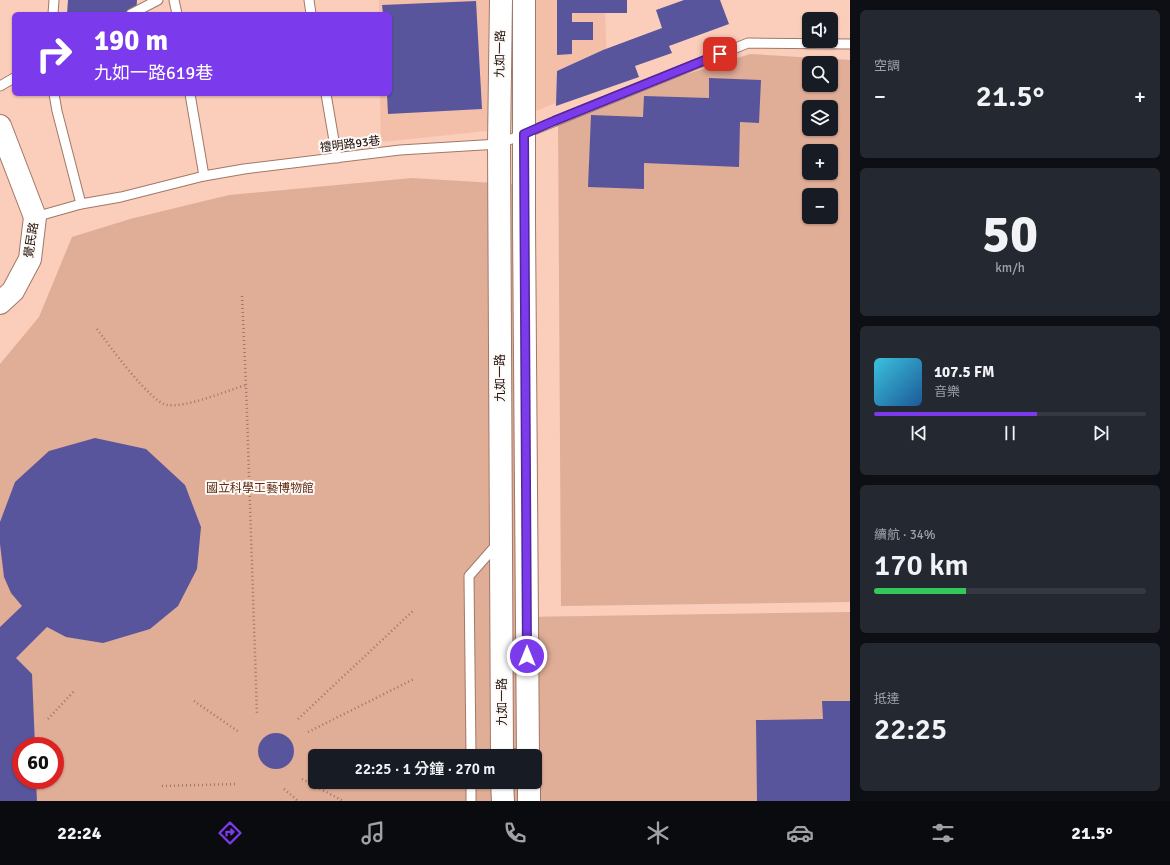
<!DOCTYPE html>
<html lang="zh-TW">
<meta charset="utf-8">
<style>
:root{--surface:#171b24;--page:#242831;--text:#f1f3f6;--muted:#9ea1a6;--line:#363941;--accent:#7c3aed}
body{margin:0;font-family:Signika,"Noto Sans TC",sans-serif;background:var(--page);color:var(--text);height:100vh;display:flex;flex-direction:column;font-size:15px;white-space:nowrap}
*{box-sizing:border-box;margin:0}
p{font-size:13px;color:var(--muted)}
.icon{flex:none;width:22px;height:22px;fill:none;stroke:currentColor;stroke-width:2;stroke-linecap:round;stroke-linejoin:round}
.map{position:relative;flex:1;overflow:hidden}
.side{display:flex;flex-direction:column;gap:10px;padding:10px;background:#0d0f14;width:320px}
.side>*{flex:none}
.top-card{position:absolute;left:12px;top:12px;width:380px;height:84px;border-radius:6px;box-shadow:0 1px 3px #0004;background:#7c3aed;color:#fff;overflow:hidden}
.tools{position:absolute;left:802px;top:12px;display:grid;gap:8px}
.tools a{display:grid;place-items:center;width:36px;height:36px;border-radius:6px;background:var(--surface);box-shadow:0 1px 3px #0004;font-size:20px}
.speed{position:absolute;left:12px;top:737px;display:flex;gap:8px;font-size:20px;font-weight:700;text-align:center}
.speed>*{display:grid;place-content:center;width:52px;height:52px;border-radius:50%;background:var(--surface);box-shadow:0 1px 3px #0004;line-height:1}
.speed .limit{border:6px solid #d22;background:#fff;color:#111}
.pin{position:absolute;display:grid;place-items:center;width:34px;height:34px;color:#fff;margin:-17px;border-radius:8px;box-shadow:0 2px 6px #0006}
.me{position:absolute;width:44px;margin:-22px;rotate:0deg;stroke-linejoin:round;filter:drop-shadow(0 0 3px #0008)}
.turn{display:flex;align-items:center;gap:14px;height:84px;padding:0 16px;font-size:18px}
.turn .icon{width:52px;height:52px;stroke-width:2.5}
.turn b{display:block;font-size:28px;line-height:34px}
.big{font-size:30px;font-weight:600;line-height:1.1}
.side .tile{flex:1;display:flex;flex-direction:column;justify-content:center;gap:6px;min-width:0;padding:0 14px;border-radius:6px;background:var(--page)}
.side .dial{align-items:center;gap:0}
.dial b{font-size:52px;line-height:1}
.song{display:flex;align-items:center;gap:12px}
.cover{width:48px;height:48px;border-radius:6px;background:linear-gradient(135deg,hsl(190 70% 55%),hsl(210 70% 35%))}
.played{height:4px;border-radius:2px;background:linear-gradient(90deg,var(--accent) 60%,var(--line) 60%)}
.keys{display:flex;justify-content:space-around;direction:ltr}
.heat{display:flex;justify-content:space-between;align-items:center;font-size:22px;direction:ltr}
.charge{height:6px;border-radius:3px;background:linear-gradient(90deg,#34c759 34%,var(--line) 0)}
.trip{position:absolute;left:308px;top:749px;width:234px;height:40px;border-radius:6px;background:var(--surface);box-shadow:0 1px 3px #0004;font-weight:600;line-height:40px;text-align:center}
.menu{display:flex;height:64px;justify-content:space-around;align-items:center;background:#090b0e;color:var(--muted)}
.menu .icon{width:28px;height:28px}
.menu .active{color:var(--accent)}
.menu b{font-size:18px;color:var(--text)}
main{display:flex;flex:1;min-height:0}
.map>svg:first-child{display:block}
.built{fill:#f3bfa9}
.green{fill:#e0ad97;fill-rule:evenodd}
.building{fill:#59559c}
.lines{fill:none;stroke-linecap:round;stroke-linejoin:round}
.lane-casing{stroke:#a17867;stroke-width:11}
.secondary-casing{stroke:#a17867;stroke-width:24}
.primary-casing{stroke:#a17867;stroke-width:24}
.path{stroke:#98786b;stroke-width:2.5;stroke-dasharray:1 3;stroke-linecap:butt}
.lane{stroke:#fff;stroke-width:9}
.secondary{stroke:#fff;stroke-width:22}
.primary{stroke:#fff;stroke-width:22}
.route-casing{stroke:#51269a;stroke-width:10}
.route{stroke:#7c3aed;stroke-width:7}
.labels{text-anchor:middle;stroke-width:4;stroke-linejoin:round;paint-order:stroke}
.street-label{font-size:12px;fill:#20110a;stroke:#fdf9f7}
.park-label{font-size:12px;fill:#5f2a11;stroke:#fdf9f7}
</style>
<main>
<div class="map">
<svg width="850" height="801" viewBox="0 0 850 801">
<rect width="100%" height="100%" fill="#fbcdbb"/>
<path class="built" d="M379,0h226l2,82 -120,49 -106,11 -1,-48h10v-80h-11z"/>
<g class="green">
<path d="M750,54l100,6v542l-289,4 -3,-491zM809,63h22v22h-22zM809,107h22v22h-22zM809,151h22v22h-22zM809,195h22v22h-22z"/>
<path d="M412,178l100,6 4,40 6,393 328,-5v189h-850v-437l39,-47 33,-80 58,-18 99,-24zM21,746h34v34h-34zM315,756h220v26h-220z"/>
</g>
<g class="building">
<path d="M68,0h69l-1,14h-69z"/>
<path d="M557,0h70v13h-55v9h21v18h-21v14l-15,1z"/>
<path d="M684,0h36l9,24 -60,22 3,7 -37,13 4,11 -83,29 1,-35 46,-21 59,-22 -6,-18z"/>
<path d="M476,1l6,108 -94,5 -1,-20h3v-80h-7l-1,-9z"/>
<path d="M709,78l52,2 -2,43 -19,-1 -1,45 -95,-4v26l-56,-2 3,-72 52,2 1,-21 65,2z"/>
<path d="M95,438l51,11 39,36 16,42 -4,42 -19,37 -28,23 -47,14 -37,-6 -19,-10 -31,31 16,16 3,72h-14v34h15l1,21h-37v-174l22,-21 -11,-13 -7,-16 -4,-33v-22l15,-40 34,-31z"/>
<path d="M822,701h28v100h-93l-1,-81 67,-1z"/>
<circle cx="276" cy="751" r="18"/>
</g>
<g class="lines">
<g class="lane-casing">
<g id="lane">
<path d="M174,0l3,14"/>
<path d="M309,0l2,14"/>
<path d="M53,14l1,-14"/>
<path d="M131,14l27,-14"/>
<path d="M0,86l14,-8"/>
<path d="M54,94l3,17 24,93"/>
<path d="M190,94l14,82"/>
<path d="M326,94l11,64"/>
<path d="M35,217l46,-13 40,-7 83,-21 40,-7 156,-19 99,-6 249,-101 102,1"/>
<path d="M471,755l57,-2"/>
<path d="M471,756l-2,-180 29,-33"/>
<path d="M471,782v19"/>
</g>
</g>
<g class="secondary-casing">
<path id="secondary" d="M0,126l35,91 -5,42 -17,32 -13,12"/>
</g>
<g class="primary-casing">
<g id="primary">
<path d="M501,0l-2,144 3,612"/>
<path d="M524,0v222l4,534"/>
<path d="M502,782l1,19"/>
<path d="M529,782v19"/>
</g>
</g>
<g class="path">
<path d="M242,296l4,89 11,330"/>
<path d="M97,329c11,15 54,74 70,76 19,3 59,-14 79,-20"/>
<path d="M194,701l45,31"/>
<path d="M48,719l26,-28"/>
<path d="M298,719l116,-109"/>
<path d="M308,732l106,-53"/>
<path d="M312,760h3"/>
<path d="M302,779l41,22"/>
<path d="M162,786l74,-2"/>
<path d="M284,789l14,12"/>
</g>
<use href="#lane" class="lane"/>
<use href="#secondary" class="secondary"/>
<use href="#primary" class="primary"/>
</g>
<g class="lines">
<g class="route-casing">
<path id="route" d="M527,656l-3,-522 30,-13 166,-67"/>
</g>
<use href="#route" class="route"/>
</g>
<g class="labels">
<g class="street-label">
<text transform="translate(500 54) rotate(-89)" y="4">九如一路</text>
<text transform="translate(350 144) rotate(-7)" y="4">禮明路93巷</text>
<text transform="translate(31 240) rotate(-81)" y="4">覺民路</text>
<text transform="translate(500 378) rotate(-90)" y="4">九如一路</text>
<text transform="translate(502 702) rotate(-90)" y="4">九如一路</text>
</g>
<g class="park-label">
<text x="260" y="492">國立科學工藝博物館</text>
</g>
</g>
</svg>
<div class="tools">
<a><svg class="icon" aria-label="sound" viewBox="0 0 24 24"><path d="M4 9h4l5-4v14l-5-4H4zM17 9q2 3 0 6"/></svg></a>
<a><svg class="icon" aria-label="search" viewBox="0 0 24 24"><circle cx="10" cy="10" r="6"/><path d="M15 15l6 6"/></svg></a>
<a><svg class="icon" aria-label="layers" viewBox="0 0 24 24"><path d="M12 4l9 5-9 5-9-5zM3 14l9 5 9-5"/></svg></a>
<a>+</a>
<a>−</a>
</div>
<div class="speed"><div class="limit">60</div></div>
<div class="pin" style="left:720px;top:54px;background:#d93025"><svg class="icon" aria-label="arrive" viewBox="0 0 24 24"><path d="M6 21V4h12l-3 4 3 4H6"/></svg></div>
<svg class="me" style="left:527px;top:656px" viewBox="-20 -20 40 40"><circle r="17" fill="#7c3aed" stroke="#fff" stroke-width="3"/><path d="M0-11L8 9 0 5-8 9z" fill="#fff"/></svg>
<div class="trip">22:25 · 1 分鐘 · 270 m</div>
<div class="top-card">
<div class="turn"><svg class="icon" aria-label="right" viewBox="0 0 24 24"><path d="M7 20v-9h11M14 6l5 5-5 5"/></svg><div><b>190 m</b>九如一路619巷</div></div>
</div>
</div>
<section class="side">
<div class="tile"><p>空調</p>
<div class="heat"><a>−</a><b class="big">21.5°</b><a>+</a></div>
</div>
<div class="tile dial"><b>50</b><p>km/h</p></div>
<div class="tile">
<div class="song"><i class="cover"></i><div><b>107.5 FM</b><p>音樂</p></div></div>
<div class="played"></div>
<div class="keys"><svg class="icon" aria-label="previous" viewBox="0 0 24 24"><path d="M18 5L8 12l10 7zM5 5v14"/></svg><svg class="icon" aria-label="pause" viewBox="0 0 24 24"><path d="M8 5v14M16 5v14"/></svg><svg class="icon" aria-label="next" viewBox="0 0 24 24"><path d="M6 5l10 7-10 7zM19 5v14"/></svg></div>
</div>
<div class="tile"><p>續航 · 34%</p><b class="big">170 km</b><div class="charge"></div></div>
<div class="tile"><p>抵達</p><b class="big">22:25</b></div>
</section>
</main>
<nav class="menu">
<b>22:24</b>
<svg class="icon active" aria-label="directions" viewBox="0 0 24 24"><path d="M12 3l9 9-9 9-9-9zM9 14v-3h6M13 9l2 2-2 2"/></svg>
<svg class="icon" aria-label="music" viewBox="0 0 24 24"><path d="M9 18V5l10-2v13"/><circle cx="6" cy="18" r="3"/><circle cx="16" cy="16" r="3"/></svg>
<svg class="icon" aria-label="phone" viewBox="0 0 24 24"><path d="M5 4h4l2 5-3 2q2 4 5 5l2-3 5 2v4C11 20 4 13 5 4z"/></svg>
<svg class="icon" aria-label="climate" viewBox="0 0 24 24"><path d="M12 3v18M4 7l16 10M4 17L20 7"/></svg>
<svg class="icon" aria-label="car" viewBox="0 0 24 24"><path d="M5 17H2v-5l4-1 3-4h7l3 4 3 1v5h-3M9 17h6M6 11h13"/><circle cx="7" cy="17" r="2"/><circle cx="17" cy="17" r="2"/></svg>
<svg class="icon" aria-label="filters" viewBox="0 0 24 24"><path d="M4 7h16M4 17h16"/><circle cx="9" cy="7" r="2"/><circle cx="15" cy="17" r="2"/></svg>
<b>21.5°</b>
</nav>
